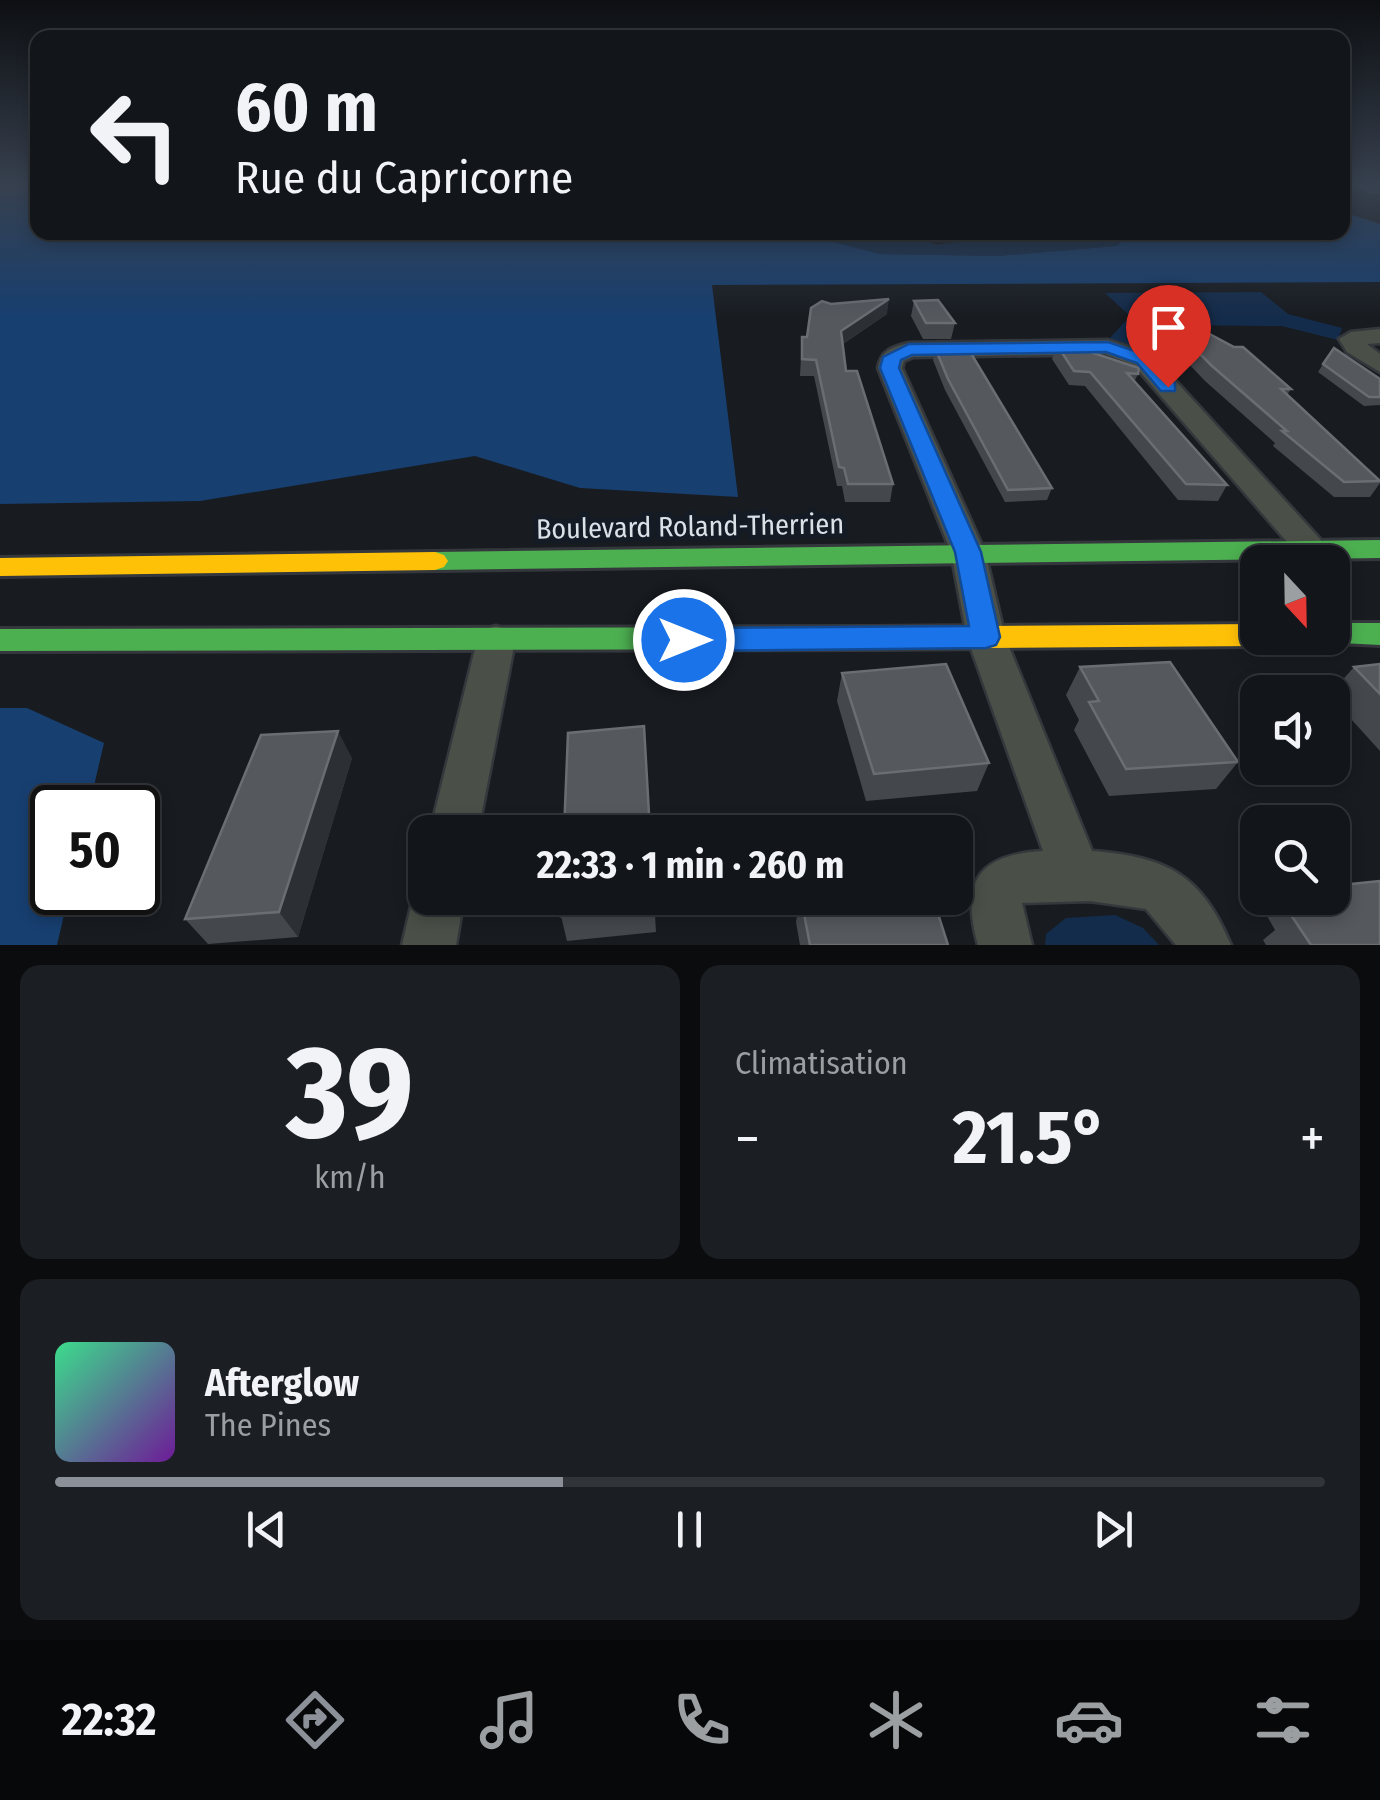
<!DOCTYPE html>
<html lang="fr">
<meta charset="utf-8">
<style>
:root{--surface:#121519;--page:#1b1e22;--text:#f1f3f6;--muted:#9c9fa2;--line:#313438;--accent:#8c9099}
body{margin:0;font-family:"Fira Sans Condensed",sans-serif;background:var(--page);color:var(--text);height:100vh;display:flex;flex-direction:column;font-size:38px;white-space:nowrap}
*{box-sizing:border-box;margin:0}
p{font-size:32px;color:var(--muted)}
.icon{flex:none;width:55px;height:55px;fill:none;stroke:currentColor;stroke-width:2;stroke-linecap:round;stroke-linejoin:round}
.map{position:relative;height:945px;overflow:hidden}
.sheet{display:flex;flex-direction:column;gap:20px;padding:20px;background:#0a0c0e;flex:1}
.sheet>*{flex:none}
.guide{position:absolute;left:30px;top:30px;width:1320px;height:210px;border-radius:20px;box-shadow:0 5px 15px #0003,0 0 0 2px var(--line);background:#121519;color:var(--text);overflow:hidden}
.needle{width:65px;rotate:158deg}
.controls{position:absolute;left:1240px;top:545px;display:grid;gap:20px}
.controls a{display:grid;place-items:center;width:110px;height:110px;border-radius:20px;background:var(--surface);box-shadow:0 5px 15px #0003,0 0 0 2px var(--line);font-size:50px}
.speed{position:absolute;left:30px;top:785px;display:flex;gap:20px;font-size:50px;font-weight:700;text-align:center}
.speed>*{display:grid;place-content:center;width:130px;height:130px;border-radius:50%;background:var(--surface);box-shadow:0 5px 15px #0003,0 0 0 2px var(--line);line-height:1}
.speed .limit{border:5px solid #111;border-radius:15px;background:#fff;color:#111}
.pin{position:absolute;display:grid;place-items:center;width:85px;height:85px;color:#fff;margin:-102px -42px;border-radius:50% 50% 50% 0;rotate:-45deg;box-shadow:0 0 10px #0007}
.pin .icon{rotate:45deg}
.me{position:absolute;width:110px;margin:-55px;rotate:90deg;stroke-linejoin:round;filter:drop-shadow(0 0 8px #0008)}
.turn{display:flex;align-items:center;gap:35px;height:210px;padding:0 40px;font-size:45px}
.turn .icon{width:130px;height:130px;stroke-width:2.5}
.turn b{display:block;font-size:70px;line-height:85px}
.big{font-size:75px;font-weight:700;line-height:1.1}
.sheet .tile{flex:1;display:flex;flex-direction:column;justify-content:center;gap:15px;min-width:0;padding:0 35px;border-radius:20px;background:var(--page)}
.sheet .dial{align-items:center;gap:0}
.dial b{font-size:130px;line-height:1}
.song{display:flex;align-items:center;gap:30px}
.cover{width:120px;height:120px;border-radius:15px;background:linear-gradient(135deg,hsl(150 70% 55%),hsl(280 70% 35%))}
.played{height:10px;border-radius:5px;background:linear-gradient(90deg,var(--accent) 40%,var(--line) 40%)}
.keys{display:flex;justify-content:space-around;direction:ltr}
.heat{display:flex;justify-content:space-between;align-items:center;font-size:55px;direction:ltr}
.sheet .tiles{flex:1;display:grid;gap:20px;grid-template-columns:1fr 1fr}
.tile:last-child{grid-column:span 2}
.trip{position:absolute;left:408px;top:815px;width:565px;height:100px;border-radius:20px;background:var(--surface);box-shadow:0 5px 15px #0003,0 0 0 2px var(--line);font-weight:700;line-height:100px;text-align:center}
.menu{display:flex;height:160px;justify-content:space-around;align-items:center;background:#07080a;color:var(--muted)}
.menu .icon{width:70px;height:70px}
.menu .on{color:var(--accent)}
.menu b{font-size:45px;color:var(--text)}
.map>svg:first-child{display:block}
.green{fill:#142c4b}
.forest{fill:#173f70}
.lines{fill:none;stroke-linecap:round;stroke-linejoin:round}
.street-casing{stroke:#34383c;stroke-width:5}
.fast-casing{stroke:#34383c;stroke-width:6}
.slow-casing{stroke:#34383c;stroke-width:6}
.street{fill:#4a5048;fill-rule:evenodd}
.fast{fill:#4caf50;fill-rule:evenodd}
.slow{fill:#ffc107;fill-rule:evenodd}
.wall{fill:#44484d}
.shaded-wall{fill:#2c2f34}
.building{fill:#55585d;stroke:#6a6e73;stroke-width:2.5}
.route{fill:#1a73e8;stroke:#114b97;stroke-width:2.5}
.labels{text-anchor:middle;stroke-width:10;stroke-linejoin:round;paint-order:stroke}
.street-label{font-size:28px;fill:#dce1e8;stroke:#141b25}
</style>
<div class="map">
<svg width="1380" height="945" viewBox="0 0 1380 945">
<rect width="100%" height="100%" fill="#181c21"/>
<g class="green">
<path d="M793,233h117l26,12 84,-12h113l-16,13 -119,10 -118,-2z"/>
<path d="M1261,292l27,22 54,14 -4,12 -56,-14 -120,-1 -22,24 -31,-10 21,-23 -25,-23z"/>
<path d="M1115,915l28,13 16,17h-114l1,-11 20,-16z"/>
</g>
<g class="forest">
<path d="M0,186h37l1,46h755l87,22 118,2 119,-10 16,-14h209l1,-20 37,12v58l-668,3 26,212 -158,-9 -105,-32 -275,45 -200,3z"/>
<path d="M0,708h27l77,35 -15,64 -37,1v84l17,1 -12,52h-57z"/>
</g>
<g class="lines">
<g class="street-casing">
<g id="street">
<path d="M1380,329v14l-13,1 13,10v18l-33,-20 -8,-13 12,-7z"/>
<path d="M1108,340l44,15 178,195 -5,8 -12,4 -12,-4 -167,-193 -29,-11 -192,3 -9,4 -2,7 83,184 20,85 87,214c75,6 109,23 139,94h-55l-30,-36 -56,-8 -68,2 10,42h-54c-17,-62 -2,-90 65,-94l-76,-214 -16,-85 -73,-184c3,-18 14,-21 31,-25z"/>
<path d="M496,626l14,4 5,11 -37,191h-48l47,-191 5,-11z"/>
<path d="M425,878v20h39l-8,47h-54l11,-47z"/>
</g>
</g>
<g class="fast-casing">
<g id="fast">
<path d="M1380,540v18l-945,12 -9,-3 -4,-6 4,-6 9,-3z"/>
<path d="M1332,623h48v22l-58,-3 -2,-4h12z"/>
<path d="M870,627l10,3 4,8 -4,8 -10,3 -870,2v-22z"/>
</g>
</g>
<g class="slow-casing">
<g id="slow">
<path d="M435,552l9,3 4,6 -4,6 -9,3 -435,6v-18z"/>
<path d="M1258,624v14h13l-3,5 -10,3 -388,3 -10,-3 -4,-8 4,-8 10,-3z"/>
</g>
</g>
<use href="#street" class="street"/>
<use href="#fast" class="fast"/>
<use href="#slow" class="slow"/>
</g>
<g class="wall">
<path d="M1353,186h27v8h-9z"/>
<path d="M914,301l41,22 -4,16h-28l-12,-23z"/>
<path d="M831,304l56,10 -44,30 3,27 47,113 -3,18h-45l-3,-16h-5l-23,-110h-14l2,-39h5z"/>
<path d="M1158,312l133,77 -4,6 93,85v3l-10,14h-36l-61,-51 2,-3 -70,-62 -53,-56z"/>
<path d="M1057,345l81,29 -4,8 93,103 -9,16 -40,-1 -93,-114 -16,-1 -17,-26z"/>
<path d="M936,350l116,138 -5,12 -42,2 -60,-112 -12,-30z"/>
<path d="M1323,364l57,15v26l-16,1 -46,-34z"/>
<path d="M1380,664v87l-48,-53v-6l22,-25z"/>
<path d="M1080,667l158,95 -22,27 -107,7 -35,-66 5,-10 -13,-25z"/>
<path d="M842,673l147,90 -12,28 -111,10 -29,-100z"/>
<path d="M352,758l-54,179 -90,7 -23,-25z"/>
<path d="M654,898l2,34 -89,9 -6,-25z"/>
<path d="M800,898l148,47h-148l-4,-23z"/>
<path d="M1286,898h46l48,47h-114l-3,-5 12,-10 -8,-14z"/>
</g>
<g class="shaded-wall">
<path d="M889,299l-2,15 -49,33 3,-16z"/>
<path d="M338,731l14,27 -54,179 -19,-25z"/>
</g>
<g class="building">
<path d="M889,299l-48,32 5,40h11l36,113h-45l-4,-16 -5,-1 -23,-107 -14,-1v-22h5l4,-29 11,-7 9,3z"/>
<path d="M938,300l17,23h-29l-12,-22z"/>
<path d="M1161,308l73,39h9l48,42h-10l99,92 -36,1 -62,-51h5l-75,-65 -54,-54z"/>
<path d="M1057,345h12l70,23 -1,6 -11,-1 100,112 -41,-1 -96,-112 -16,-1z"/>
<path d="M1334,348l46,31v18h-11l-46,-33z"/>
<path d="M936,350h33l83,138 -44,2 -60,-111z"/>
<path d="M1170,662l68,100 -112,7 -37,-67 10,-1 -19,-34z"/>
<path d="M946,664l43,99 -115,11 -32,-101z"/>
<path d="M1380,664v30l-26,-27z"/>
<path d="M644,726l6,106h-86l4,-99z"/>
<path d="M338,731l-59,181 -94,7 76,-184z"/>
<path d="M1380,881v64h-69l-20,-30 19,-2 -11,-15h33v-12z"/>
<path d="M562,898h92v8l-93,10z"/>
<path d="M801,898h132l15,47h-138z"/>
</g>
<linearGradient id="sky" x2="0" y2="1"><stop stop-color="#0d0f12"/><stop offset="0.58" stop-color="#37404e"/><stop offset="1" stop-color="#37404e" stop-opacity="0"/></linearGradient>
<rect width="1380" height="318" fill="url(#sky)"/>
<path class="route" d="M1108,342l42,14 25,27v8h-14l-24,-28 -31,-11 -194,3 -11,5 -2,8 82,184 19,85 -4,8 -10,3 -302,3 -10,-3 -5,-8 5,-8 10,-4 285,-2 -14,-74 -75,-184 3,-11 26,-13z"/>
<g class="labels">
<g class="street-label">
<text transform="translate(690 526) rotate(-1)" y="10">Boulevard Roland-Therrien</text>
</g>
</g>
</svg>
<div class="controls">
<a><svg class="needle" viewBox="-14 -14 28 28"><path d="M0-13l5 13h-10z" fill="#e53935"/><path d="M0 13l5-13h-10z" fill="#9c9fa2"/></svg></a>
<a><svg class="icon" aria-label="sound" viewBox="0 0 24 24"><path d="M4 9h4l5-4v14l-5-4H4zM17 9q2 3 0 6"/></svg></a>
<a><svg class="icon" aria-label="search" viewBox="0 0 24 24"><circle cx="10" cy="10" r="6"/><path d="M15 15l6 6"/></svg></a>
</div>
<div class="speed"><div class="limit">50</div></div>
<div class="pin" style="left:1168px;top:387px;background:#d93025"><svg class="icon" aria-label="arrive" viewBox="0 0 24 24"><path d="M6 21V4h12l-3 4 3 4H6"/></svg></div>
<svg class="me" style="left:684px;top:640px" viewBox="-20 -20 40 40"><circle r="17" fill="#1a73e8" stroke="#fff" stroke-width="3"/><path d="M0-11L8 9 0 5-8 9z" fill="#fff"/></svg>
<div class="trip">22:33 · 1 min · 260 m</div>
<div class="guide">
<div class="turn"><svg class="icon" aria-label="left" viewBox="0 0 24 24"><path d="M17 20v-9H6M10 6l-5 5 5 5"/></svg><div><b>60 m</b>Rue du Capricorne</div></div>
</div>
</div>
<section class="sheet">
<div class="tiles">
<div class="tile dial"><b>39</b><p>km/h</p></div>
<div class="tile"><p>Climatisation</p>
<div class="heat"><a>−</a><b class="big">21.5°</b><a>+</a></div>
</div>
<div class="tile">
<div class="song"><i class="cover"></i><div><b>Afterglow</b><p>The Pines</p></div></div>
<div class="played"></div>
<div class="keys"><svg class="icon" aria-label="previous" viewBox="0 0 24 24"><path d="M18 5L8 12l10 7zM5 5v14"/></svg><svg class="icon" aria-label="pause" viewBox="0 0 24 24"><path d="M8 5v14M16 5v14"/></svg><svg class="icon" aria-label="next" viewBox="0 0 24 24"><path d="M6 5l10 7-10 7zM19 5v14"/></svg></div>
</div>
</div>
</section>
<nav class="menu">
<b>22:32</b>
<svg class="icon on" aria-label="directions" viewBox="0 0 24 24"><path d="M12 3l9 9-9 9-9-9zM9 14v-3h6M13 9l2 2-2 2"/></svg>
<svg class="icon" aria-label="music" viewBox="0 0 24 24"><path d="M9 18V5l10-2v13"/><circle cx="6" cy="18" r="3"/><circle cx="16" cy="16" r="3"/></svg>
<svg class="icon" aria-label="phone" viewBox="0 0 24 24"><path d="M5 4h4l2 5-3 2q2 4 5 5l2-3 5 2v4C11 20 4 13 5 4z"/></svg>
<svg class="icon" aria-label="climate" viewBox="0 0 24 24"><path d="M12 3v18M4 7l16 10M4 17L20 7"/></svg>
<svg class="icon" aria-label="car" viewBox="0 0 24 24"><path d="M5 17H2v-5l4-1 3-4h7l3 4 3 1v5h-3M9 17h6M6 11h13"/><circle cx="7" cy="17" r="2"/><circle cx="17" cy="17" r="2"/></svg>
<svg class="icon" aria-label="filters" viewBox="0 0 24 24"><path d="M4 7h16M4 17h16"/><circle cx="9" cy="7" r="2"/><circle cx="15" cy="17" r="2"/></svg>
</nav>
